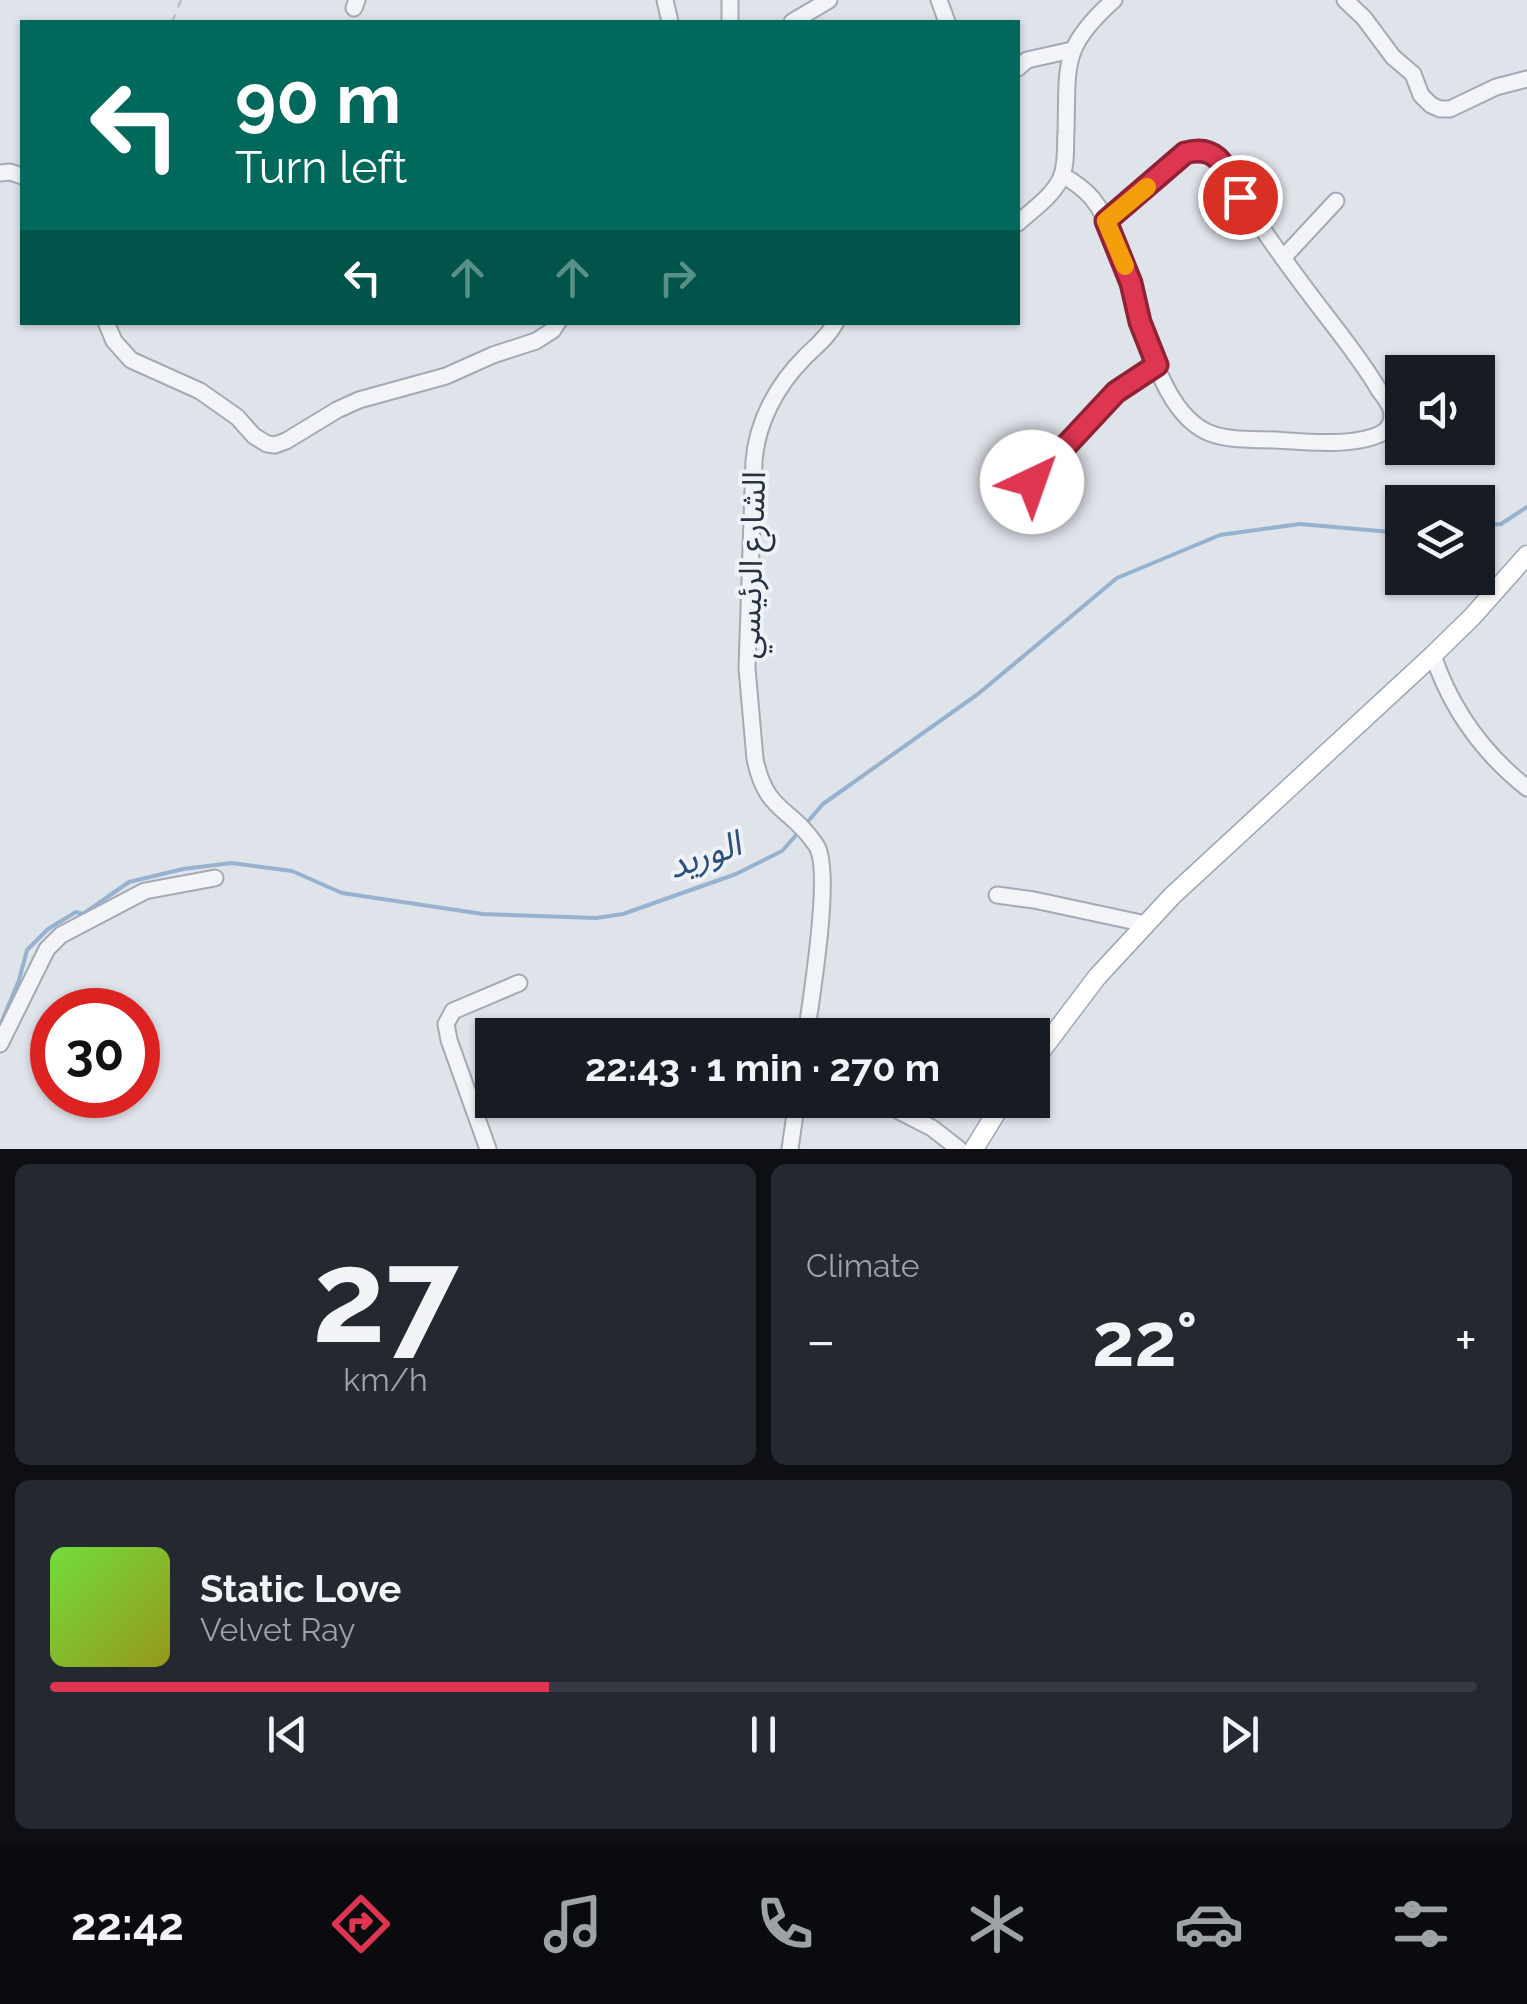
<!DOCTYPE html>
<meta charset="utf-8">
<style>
:root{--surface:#171b24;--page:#242831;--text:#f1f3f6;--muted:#9ea1a6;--line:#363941;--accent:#de3551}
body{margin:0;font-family:Raleway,"Noto Sans Arabic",sans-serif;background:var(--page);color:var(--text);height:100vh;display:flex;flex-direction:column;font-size:38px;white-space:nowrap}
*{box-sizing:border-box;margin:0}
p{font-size:32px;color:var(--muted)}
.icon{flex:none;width:55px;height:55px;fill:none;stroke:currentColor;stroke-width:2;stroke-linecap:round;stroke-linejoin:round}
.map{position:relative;height:1149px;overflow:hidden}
.panel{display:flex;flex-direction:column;gap:15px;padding:15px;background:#0d0f14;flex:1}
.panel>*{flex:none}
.banner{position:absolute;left:20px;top:20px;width:1000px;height:305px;border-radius:0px;box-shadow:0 2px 8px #0004;background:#00695c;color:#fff;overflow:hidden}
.controls{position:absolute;left:1385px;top:355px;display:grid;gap:20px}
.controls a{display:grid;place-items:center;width:110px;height:110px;border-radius:0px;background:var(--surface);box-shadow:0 2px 8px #0004;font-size:50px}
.speed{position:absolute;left:30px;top:988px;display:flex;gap:20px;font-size:50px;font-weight:700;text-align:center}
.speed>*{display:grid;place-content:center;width:130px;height:130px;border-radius:50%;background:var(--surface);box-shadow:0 2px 8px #0004;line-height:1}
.speed .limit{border:15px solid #d22;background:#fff;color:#111}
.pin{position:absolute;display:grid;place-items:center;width:85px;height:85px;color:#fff;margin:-42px;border:5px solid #fff;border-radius:50%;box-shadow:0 2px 10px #0007}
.me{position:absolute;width:110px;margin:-55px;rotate:42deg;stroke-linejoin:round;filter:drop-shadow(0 0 8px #0008)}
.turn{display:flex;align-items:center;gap:35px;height:210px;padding:0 50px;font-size:45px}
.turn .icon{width:130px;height:130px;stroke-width:2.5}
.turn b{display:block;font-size:70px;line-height:85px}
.lanes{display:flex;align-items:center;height:95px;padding:0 50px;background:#0003;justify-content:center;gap:50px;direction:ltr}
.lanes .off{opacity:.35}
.big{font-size:75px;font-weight:700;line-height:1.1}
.panel .tile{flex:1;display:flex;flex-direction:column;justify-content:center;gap:15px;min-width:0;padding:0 35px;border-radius:15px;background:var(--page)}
.panel .dial{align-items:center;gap:0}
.dial b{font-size:130px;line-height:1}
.song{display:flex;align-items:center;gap:30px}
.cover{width:120px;height:120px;border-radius:15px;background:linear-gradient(135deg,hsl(100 70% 55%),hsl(60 70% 35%))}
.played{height:10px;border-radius:5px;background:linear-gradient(90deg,var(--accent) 35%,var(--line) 35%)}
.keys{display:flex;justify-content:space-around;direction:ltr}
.heat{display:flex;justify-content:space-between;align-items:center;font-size:55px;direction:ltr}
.panel .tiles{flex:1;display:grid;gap:15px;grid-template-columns:1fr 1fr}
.tile:last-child{grid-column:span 2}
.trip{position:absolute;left:475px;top:1018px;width:575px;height:100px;border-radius:0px;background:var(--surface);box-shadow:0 2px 8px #0004;font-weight:700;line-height:100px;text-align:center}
.tabs{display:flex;height:160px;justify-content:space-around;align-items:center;background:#090b0e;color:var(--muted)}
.tabs .icon{width:70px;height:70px}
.tabs .active{color:var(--accent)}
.tabs b{font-size:45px;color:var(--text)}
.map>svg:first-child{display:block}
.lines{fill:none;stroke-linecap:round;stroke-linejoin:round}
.stream{stroke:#96b2ce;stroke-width:4}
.minor-casing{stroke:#a4aab5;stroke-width:19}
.major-casing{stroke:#9da8b7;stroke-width:21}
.path{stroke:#bdc1c9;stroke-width:2.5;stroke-dasharray:8 8;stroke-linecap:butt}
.minor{stroke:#f2f4f8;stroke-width:15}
.major{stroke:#fff;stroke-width:18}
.route-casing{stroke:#902235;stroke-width:25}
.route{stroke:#de3551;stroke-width:18}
.slow{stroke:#f59e0b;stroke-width:18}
.labels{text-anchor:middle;stroke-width:8;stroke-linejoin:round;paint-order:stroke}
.street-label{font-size:32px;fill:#263143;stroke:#eff2f7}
.water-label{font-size:35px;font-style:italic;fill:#2b507c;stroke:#eff2f7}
</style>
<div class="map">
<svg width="1527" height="1149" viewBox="0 0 1527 1149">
<rect width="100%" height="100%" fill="#dfe3ea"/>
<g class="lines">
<g class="stream">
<path d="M1478,526l23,-2 26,-17"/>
<path d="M804,826l19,-22 155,-110 139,-116 103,-43 80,-11 102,9"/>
<path d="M0,1026l19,-46 8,-30 21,-21 28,-17 7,2 46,-32 54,-13 49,-6 60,8 50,22 141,21 113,4 27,-4 113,-40 46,-23 16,-18"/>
</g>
<g class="minor-casing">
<g id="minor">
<path d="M665,0l5,22"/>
<path d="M730,0v22"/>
<path d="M939,0l8,22"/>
<path d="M1345,0l19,18 29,39 20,17 8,21 10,10 9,4h10l46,-22 31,-8"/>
<path d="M354,8l3,-8"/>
<path d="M792,22l37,-22"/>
<path d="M1018,68l9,-8 45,-10"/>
<path d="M0,173l10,-1 12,4"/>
<path d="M1062,175c11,6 21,13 30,23 46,57 49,203 115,234 20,9 46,7 68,8 30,2 77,7 105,-6 10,-4 14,-15 11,-25 -2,-6 -8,-14 -12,-19 -14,-24 -31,-46 -48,-68 -25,-32 -49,-65 -72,-98 -6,-8 -12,-16 -18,-25 -9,-14 -14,-35 -27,-45 -10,-6 -19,-4 -29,-1l-80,68"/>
<path d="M1018,223c14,-13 34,-26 43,-45 6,-14 4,-31 5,-46 2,-67 -6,-84 48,-132"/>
<path d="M1283,258l53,-57"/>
<path d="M106,322l8,19 17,19 69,31 37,26 17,19 13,8 8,1 11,-4 51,-31 22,-10 87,-24 47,-21 43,-14 17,-11 5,-8"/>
<path d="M1032,483l84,-91 41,-27"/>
<path d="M1433,655c18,54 50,98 94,133"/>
<path d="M997,895l37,5 112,24"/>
<path d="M806,1035c5,-35 27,-166 10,-190 -25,-38 -50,-32 -61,-86l-8,-91 7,-207c3,-39 23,-76 51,-104 11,-11 23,-20 31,-35"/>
<path d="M0,1044l47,-95 14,-14 84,-44 70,-13"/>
<path d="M893,1100l4,10 35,18 27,21"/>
<path d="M488,1149l-39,-109 -3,-16 7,-13 66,-28"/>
<path d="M790,1149l7,-49"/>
</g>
</g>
<g class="major-casing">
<g id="major">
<path d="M1032,1063l65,-86 75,-81 261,-241 39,-38 55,-62"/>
<path d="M974,1149l30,-49"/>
</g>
</g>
<path class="path" d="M172,22l9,-22"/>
<use href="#minor" class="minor"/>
<use href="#major" class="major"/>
</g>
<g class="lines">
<g class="route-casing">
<path id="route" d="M1032,482l84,-90 41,-27 -17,-43 -9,-39 -25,-62 79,-68c35,-10 41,18 55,44"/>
</g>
<use href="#route" class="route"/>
<path class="slow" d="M1125,266l-19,-45 41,-34"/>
</g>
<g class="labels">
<g class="street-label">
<text transform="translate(751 565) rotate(-88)" y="11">الشارع الرئيسي</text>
</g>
<g class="water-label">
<text transform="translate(704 855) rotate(-20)" y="12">الوريد</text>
</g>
</g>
</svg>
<div class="controls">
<a><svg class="icon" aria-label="sound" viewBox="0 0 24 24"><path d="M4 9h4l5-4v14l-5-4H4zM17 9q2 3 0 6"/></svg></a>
<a><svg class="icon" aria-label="layers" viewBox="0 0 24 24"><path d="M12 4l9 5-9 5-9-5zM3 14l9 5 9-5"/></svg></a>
</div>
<div class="speed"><div class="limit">30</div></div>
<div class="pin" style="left:1240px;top:197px;background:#d93025"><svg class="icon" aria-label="arrive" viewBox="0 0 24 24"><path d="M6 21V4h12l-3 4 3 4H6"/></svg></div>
<svg class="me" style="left:1032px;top:482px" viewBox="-20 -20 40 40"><circle r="19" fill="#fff"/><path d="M0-13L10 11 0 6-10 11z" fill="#de3551"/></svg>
<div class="trip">22:43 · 1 min · 270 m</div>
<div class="banner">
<div class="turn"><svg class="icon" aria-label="left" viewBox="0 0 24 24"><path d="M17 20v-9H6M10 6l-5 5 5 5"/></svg><div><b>90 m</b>Turn left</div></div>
<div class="lanes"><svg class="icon" aria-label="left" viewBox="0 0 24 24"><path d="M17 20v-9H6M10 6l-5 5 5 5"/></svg><svg class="icon off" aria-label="ahead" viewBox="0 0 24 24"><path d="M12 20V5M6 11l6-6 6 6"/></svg><svg class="icon off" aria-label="ahead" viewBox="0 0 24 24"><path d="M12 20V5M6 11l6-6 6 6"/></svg><svg class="icon off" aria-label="right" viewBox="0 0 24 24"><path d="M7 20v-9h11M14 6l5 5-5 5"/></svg></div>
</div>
</div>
<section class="panel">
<div class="tiles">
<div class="tile dial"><b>27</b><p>km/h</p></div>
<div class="tile"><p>Climate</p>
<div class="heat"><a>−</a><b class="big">22°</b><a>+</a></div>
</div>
<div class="tile">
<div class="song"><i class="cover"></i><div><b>Static Love</b><p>Velvet Ray</p></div></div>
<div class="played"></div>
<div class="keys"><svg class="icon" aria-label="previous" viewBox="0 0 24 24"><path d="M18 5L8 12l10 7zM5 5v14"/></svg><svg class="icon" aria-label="pause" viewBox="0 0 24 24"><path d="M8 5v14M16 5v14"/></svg><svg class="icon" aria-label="next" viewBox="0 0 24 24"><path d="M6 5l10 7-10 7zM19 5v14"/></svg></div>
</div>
</div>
</section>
<nav class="tabs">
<b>22:42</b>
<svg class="icon active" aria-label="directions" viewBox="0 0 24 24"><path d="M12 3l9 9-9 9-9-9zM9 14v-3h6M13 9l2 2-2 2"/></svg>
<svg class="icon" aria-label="music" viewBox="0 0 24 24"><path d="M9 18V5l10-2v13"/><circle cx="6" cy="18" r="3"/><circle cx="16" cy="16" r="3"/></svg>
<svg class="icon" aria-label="phone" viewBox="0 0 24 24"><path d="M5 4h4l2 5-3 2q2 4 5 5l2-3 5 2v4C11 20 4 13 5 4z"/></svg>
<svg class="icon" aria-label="climate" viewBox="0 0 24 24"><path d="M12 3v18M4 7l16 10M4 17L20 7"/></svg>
<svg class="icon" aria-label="car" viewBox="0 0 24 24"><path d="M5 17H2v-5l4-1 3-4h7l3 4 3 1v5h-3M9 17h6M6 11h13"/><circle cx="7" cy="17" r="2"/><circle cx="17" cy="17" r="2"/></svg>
<svg class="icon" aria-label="filters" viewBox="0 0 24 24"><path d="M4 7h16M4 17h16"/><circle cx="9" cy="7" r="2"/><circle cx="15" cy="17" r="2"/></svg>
</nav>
